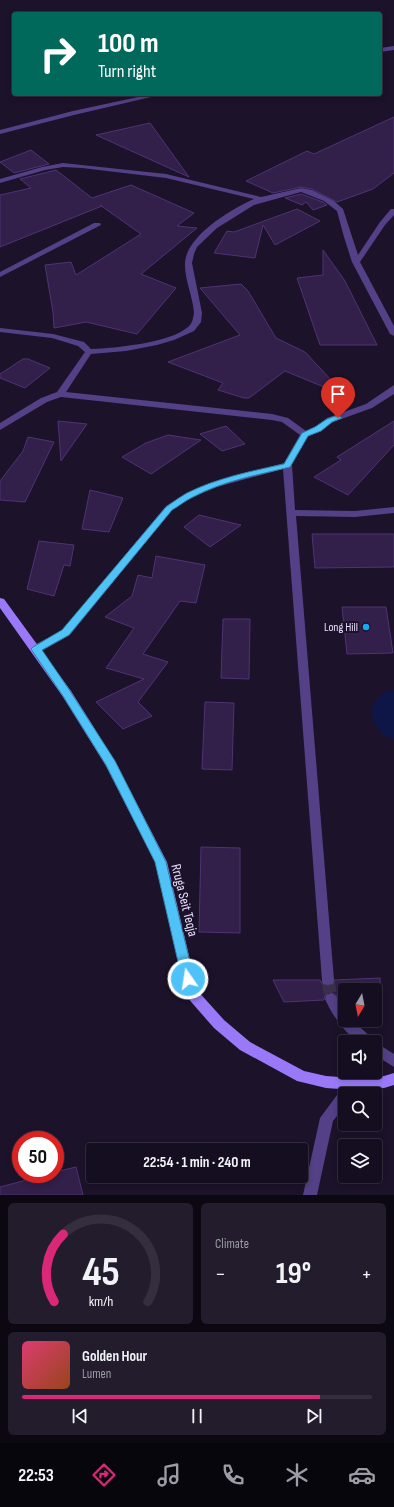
<!DOCTYPE html>
<meta charset="utf-8">
<style>
:root{--surface:#150e20;--page:#221c2d;--text:#f1f3f6;--muted:#9d9ca5;--line:#342e3e;--accent:#db2777}
body{margin:0;font-family:"Sofia Sans Condensed",sans-serif;background:var(--page);color:var(--text);height:100vh;display:flex;flex-direction:column;font-size:15px;white-space:nowrap}
*{box-sizing:border-box;margin:0}
p{font-size:13px;color:var(--muted)}
.icon{flex:none;width:22px;height:22px;fill:none;stroke:currentColor;stroke-width:2;stroke-linecap:round;stroke-linejoin:round}
.map{position:relative;height:1195px;overflow:hidden}
.panel{display:flex;flex-direction:column;gap:8px;padding:8px;background:#0c0812;flex:1}
.panel>*{flex:none}
.hud{position:absolute;left:12px;top:12px;width:370px;height:84px;border-radius:4px;box-shadow:0 2px 6px #0003,0 0 0 1px var(--line);background:#00695c;color:#fff;overflow:hidden}
.needle{width:26px;rotate:190deg}
.controls{position:absolute;left:338px;top:983px;display:grid;gap:8px}
.controls a{display:grid;place-items:center;width:44px;height:44px;border-radius:4px;background:var(--surface);box-shadow:0 2px 6px #0003,0 0 0 1px var(--line);font-size:20px}
.speed{position:absolute;left:12px;top:1131px;display:flex;gap:8px;font-size:20px;font-weight:700;text-align:center}
.speed>*{display:grid;place-content:center;width:52px;height:52px;border-radius:50%;background:var(--surface);box-shadow:0 2px 6px #0003,0 0 0 1px var(--line);line-height:1}
.speed .limit{border:6px solid #d22;background:#fff;color:#111}
.pin{position:absolute;display:grid;place-items:center;width:34px;height:34px;color:#fff;margin:-41px -17px;border-radius:50% 50% 50% 0;rotate:-45deg;box-shadow:0 0 4px #0007}
.pin .icon{rotate:45deg}
.me{position:absolute;width:44px;margin:-22px;rotate:347deg;stroke-linejoin:round;filter:drop-shadow(0 0 3px #0008)}
.turn{display:flex;align-items:center;gap:14px;height:84px;padding:0 20px;font-size:18px}
.turn .icon{width:52px;height:52px;stroke-width:2.5}
.turn b{display:block;font-size:28px;line-height:34px}
.big{font-size:30px;font-weight:700;line-height:1.1}
.panel .tile{flex:1;display:flex;flex-direction:column;justify-content:center;gap:6px;min-width:0;padding:0 14px;border-radius:6px;background:var(--page)}
.panel .dial{align-items:center;gap:0}
.dial svg{height:104px;overflow:visible;fill:none;stroke:var(--line);stroke-width:7;stroke-linecap:round;text-anchor:middle}
.dial text{fill:var(--text);stroke:none}
.song{display:flex;align-items:center;gap:12px}
.cover{width:48px;height:48px;border-radius:6px;background:linear-gradient(135deg,hsl(340 70% 55%),hsl(20 70% 35%))}
.played{height:4px;border-radius:2px;background:linear-gradient(90deg,var(--accent) 85%,var(--line) 85%)}
.keys{display:flex;justify-content:space-around;direction:ltr}
.heat{display:flex;justify-content:space-between;align-items:center;font-size:22px;direction:ltr}
.panel .tiles{flex:1;display:grid;gap:8px;grid-template-columns:1fr 1fr}
.tile:last-child{grid-column:span 2}
.trip{position:absolute;left:86px;top:1143px;width:222px;height:40px;border-radius:4px;background:var(--surface);box-shadow:0 2px 6px #0003,0 0 0 1px var(--line);font-weight:700;line-height:40px;text-align:center}
.menu{display:flex;height:64px;justify-content:space-around;align-items:center;background:#08060d;color:var(--muted)}
.menu .icon{width:28px;height:28px}
.menu .active{color:var(--accent)}
.menu b{font-size:18px;color:var(--text)}
.map>svg:first-child{display:block}
.water{fill:#0e1647}
.building{fill:#321f4a;stroke:#4f3375}
.lines{fill:none;stroke-linecap:round;stroke-linejoin:round}
.minor-tunnel{stroke:#3b304a;stroke-width:13;stroke-dasharray:13 6;stroke-linecap:butt}
.minor{fill:#534086;fill-rule:evenodd}
.secondary{fill:#9979f8;fill-rule:evenodd}
.route{fill:#4fc3f7;stroke:#337fa1}
.poi-dot{fill:#14aaf3;stroke:#1c122a;stroke-width:1.5}
.labels{text-anchor:middle;stroke-width:4;stroke-linejoin:round;paint-order:stroke}
.poi-label{font-size:12px;fill:#e8ddfd;stroke:#1c122a;text-anchor:end}
.near-street-label{font-size:14px;fill:#e8ddfd;stroke:#1c122a}
</style>
<div class="map">
<svg width="394" height="1195" viewBox="0 0 394 1195">
<rect width="100%" height="100%" fill="#1c122a"/>
<path class="water" d="M394,689v51c-28,-12 -31,-42 0,-51z"/>
<g class="building">
<path d="M394,117v56l-21,16 -36,13 -25,-13 -11,-2 -28,6 -27,-12 61,-30 7,3z"/>
<path d="M150,123l39,54 -93,-42z"/>
<path d="M31,150l18,14 -35,9 -14,-11z"/>
<path d="M56,170l36,28 39,-13 63,28 -17,13 20,2 -56,46 35,14 -39,46 -51,-12 -32,6 -1,-16 -8,-47 26,-3 5,13 65,-41 -41,-29 2,1 -102,41v-52l31,-7 -11,-9z"/>
<path d="M301,194l22,8 4,3 -14,5 -7,-8 -4,3 -17,-7z"/>
<path d="M297,209l23,12 -45,24 -12,-20 -8,33 -41,-5 13,-22 7,1z"/>
<path d="M323,250l22,31 32,64h-57l-23,-67 26,-3z"/>
<path d="M241,284l7,7 28,47 29,14 41,44 -61,-25 -36,27h-5l-26,-8 5,-7 -55,-21 72,-27 -40,-47z"/>
<path d="M23,359h5l22,9 -25,20 -25,-10v-4z"/>
<path d="M58,421l29,3 -26,37z"/>
<path d="M394,421v24l-46,50 -34,-18 27,-17 -4,-3z"/>
<path d="M226,426l19,18 -23,7 -22,-17z"/>
<path d="M168,435l33,5 -50,34 -29,-17 24,-14z"/>
<path d="M28,437l26,5 -29,60 -25,-2v-19l23,-30z"/>
<path d="M90,490l33,8 -14,34 -27,-3z"/>
<path d="M199,515l42,10 -31,22 -26,-20z"/>
<path d="M312,534h82v33l-79,1z"/>
<path d="M39,541l35,4 -4,21 -6,-1 -10,31 -27,-7z"/>
<path d="M156,556l49,9 -9,38 -16,-2 -37,53 25,8 -30,40 14,14 -29,13 -27,-27 48,-23 -38,-11 28,-40 -29,-11 27,-21 6,-21 14,3z"/>
<path d="M342,607h44l7,46 -46,1z"/>
<path d="M223,619h27l-1,60 -28,-1z"/>
<path d="M205,702l29,1 -2,67 -30,-1z"/>
<path d="M201,847l39,1v85l-41,-1z"/>
<path d="M380,978l1,17h-6v-5h-30v8h-5l-10,-6 -5,3 -1,5 -40,2 -11,-22h47l3,5 5,1 5,-1 2,-5z"/>
<path d="M76,1167l7,28h-83v-8l49,-13h6v-2z"/>
</g>
<g class="lines">
<path class="minor-tunnel" d="M328,980l3,19"/>
<g class="minor">
<path d="M394,46v4l-14,2v-4z"/>
<path d="M152,94h12l-90,21 -74,19v-4l73,-19z"/>
<path d="M63,163l103,11 95,23 40,-9 11,2 22,11 9,8 15,46 22,-33 11,-13h3v6l-9,10 -25,37 34,64v10l-4,-2 -38,-72 -8,-25 -7,-26 -13,-10 -23,-9 -47,13 -37,23 -20,19 -3,7 -2,9 10,50 -1,9 -7,9 -20,9 -17,5 -31,6 -35,3 -25,38 206,22 16,4 18,13 9,-4 12,-9 39,-14 28,-19v9l-22,14 -39,14 -12,9 -13,5 -16,29 3,45 60,1 39,-4v6l-39,4 -59,-1 38,464 -1,4 -5,1 -5,-1 -1,-4 -39,-511 -66,18 -24,10 -21,13 -102,125 -30,17h-8l-1,-3 1,-3 30,-15 104,-125 21,-13 23,-10 74,-20 16,-28 -18,-13 -10,-2 -211,-23 -14,5 -47,28v-7l41,-25 16,-6 28,-40 -7,-6 -26,-8 -52,-6v-4l53,6 31,8 7,7c24,-1 79,-6 97,-22 4,-3 5,-8 6,-14 -1,-16 -9,-32 -9,-48 -1,-28 46,-56 69,-66l-88,-21 -84,-10 -19,-1 -18,3 -45,13v-4l42,-12z"/>
<path d="M94,223h6l1,2 -101,52v-5z"/>
<path d="M331,993c10,4 14,17 14,27h7l20,18 2,4h-17c-14,-12 -25,-27 -32,-43l1,-4z"/>
<path d="M375,1042l19,12v13l-19,-12z"/>
<path d="M345,1089l5,2 1,3h-6v12l-12,15 -16,74h-14l17,-77 20,-27z"/>
</g>
<path class="secondary" d="M0,598l4,1 67,92 44,70 52,101 30,128 27,30 26,22 54,29 22,5 27,2 31,-2 10,-3v12l-10,3 -31,2 -27,-2 -29,-7 -57,-31 -26,-22 -28,-32 -31,-134 -49,-96 -43,-69 -63,-89z"/>
</g>
<path class="route" d="M338,415l4,3 -10,4 -11,9 -13,5 -18,31c-32,8 -67,14 -97,30 -7,3 -14,9 -21,13l-103,125 -27,15 28,41 45,70 51,101 28,117 -2,3 -4,2 -4,-2 -2,-3 -27,-117 -49,-97 -43,-69 -32,-47 2,-2 29,-17 104,-123c7,-5 14,-10 21,-14 30,-15 65,-22 97,-29l18,-31 13,-6 12,-8z"/>
<circle class="poi-dot" cx="366" cy="627" r="4"/>
<g class="labels">
<g class="poi-label">
<text x="358" y="631">Long Hill</text>
</g>
<g class="near-street-label">
<text transform="translate(185 900) rotate(76)" y="5">Rruga Seit Teqja</text>
</g>
</g>
</svg>
<div class="controls">
<a><svg class="needle" viewBox="-14 -14 28 28"><path d="M0-13l5 13h-10z" fill="#e53935"/><path d="M0 13l5-13h-10z" fill="#9d9ca5"/></svg></a>
<a><svg class="icon" aria-label="sound" viewBox="0 0 24 24"><path d="M4 9h4l5-4v14l-5-4H4zM17 9q2 3 0 6"/></svg></a>
<a><svg class="icon" aria-label="search" viewBox="0 0 24 24"><circle cx="10" cy="10" r="6"/><path d="M15 15l6 6"/></svg></a>
<a><svg class="icon" aria-label="layers" viewBox="0 0 24 24"><path d="M12 4l9 5-9 5-9-5zM3 14l9 5 9-5"/></svg></a>
</div>
<div class="speed"><div class="limit">50</div></div>
<div class="pin" style="left:338px;top:418px;background:#d93025"><svg class="icon" aria-label="arrive" viewBox="0 0 24 24"><path d="M6 21V4h12l-3 4 3 4H6"/></svg></div>
<svg class="me" style="left:188px;top:979px" viewBox="-20 -20 40 40"><circle r="17" fill="#4fc3f7" stroke="#fff" stroke-width="3"/><path d="M0-11L8 9 0 5-8 9z" fill="#fff"/></svg>
<div class="trip">22:54 · 1 min · 240 m</div>
<div class="hud">
<div class="turn"><svg class="icon" aria-label="right" viewBox="0 0 24 24"><path d="M7 20v-9h11M14 6l5 5-5 5"/></svg><div><b>100 m</b>Turn right</div></div>
</div>
</div>
<section class="panel">
<div class="tiles">
<div class="tile dial"><svg viewBox="0 0 100 80">
<path d="M14 69A42 42 0 1 1 86 69"/>
<path d="M14 69A42 42 0 0 1 21 17" stroke="#db2777"/>
<text x="50" y="56" font-size="32" font-weight="700">45</text>
<text x="50" y="72" font-size="11">km/h</text>
</svg></div>
<div class="tile"><p>Climate</p>
<div class="heat"><a>−</a><b class="big">19°</b><a>+</a></div>
</div>
<div class="tile">
<div class="song"><i class="cover"></i><div><b>Golden Hour</b><p>Lumen</p></div></div>
<div class="played"></div>
<div class="keys"><svg class="icon" aria-label="previous" viewBox="0 0 24 24"><path d="M18 5L8 12l10 7zM5 5v14"/></svg><svg class="icon" aria-label="pause" viewBox="0 0 24 24"><path d="M8 5v14M16 5v14"/></svg><svg class="icon" aria-label="next" viewBox="0 0 24 24"><path d="M6 5l10 7-10 7zM19 5v14"/></svg></div>
</div>
</div>
</section>
<nav class="menu">
<b>22:53</b>
<svg class="icon active" aria-label="directions" viewBox="0 0 24 24"><path d="M12 3l9 9-9 9-9-9zM9 14v-3h6M13 9l2 2-2 2"/></svg>
<svg class="icon" aria-label="music" viewBox="0 0 24 24"><path d="M9 18V5l10-2v13"/><circle cx="6" cy="18" r="3"/><circle cx="16" cy="16" r="3"/></svg>
<svg class="icon" aria-label="phone" viewBox="0 0 24 24"><path d="M5 4h4l2 5-3 2q2 4 5 5l2-3 5 2v4C11 20 4 13 5 4z"/></svg>
<svg class="icon" aria-label="climate" viewBox="0 0 24 24"><path d="M12 3v18M4 7l16 10M4 17L20 7"/></svg>
<svg class="icon" aria-label="car" viewBox="0 0 24 24"><path d="M5 17H2v-5l4-1 3-4h7l3 4 3 1v5h-3M9 17h6M6 11h13"/><circle cx="7" cy="17" r="2"/><circle cx="17" cy="17" r="2"/></svg>
</nav>
